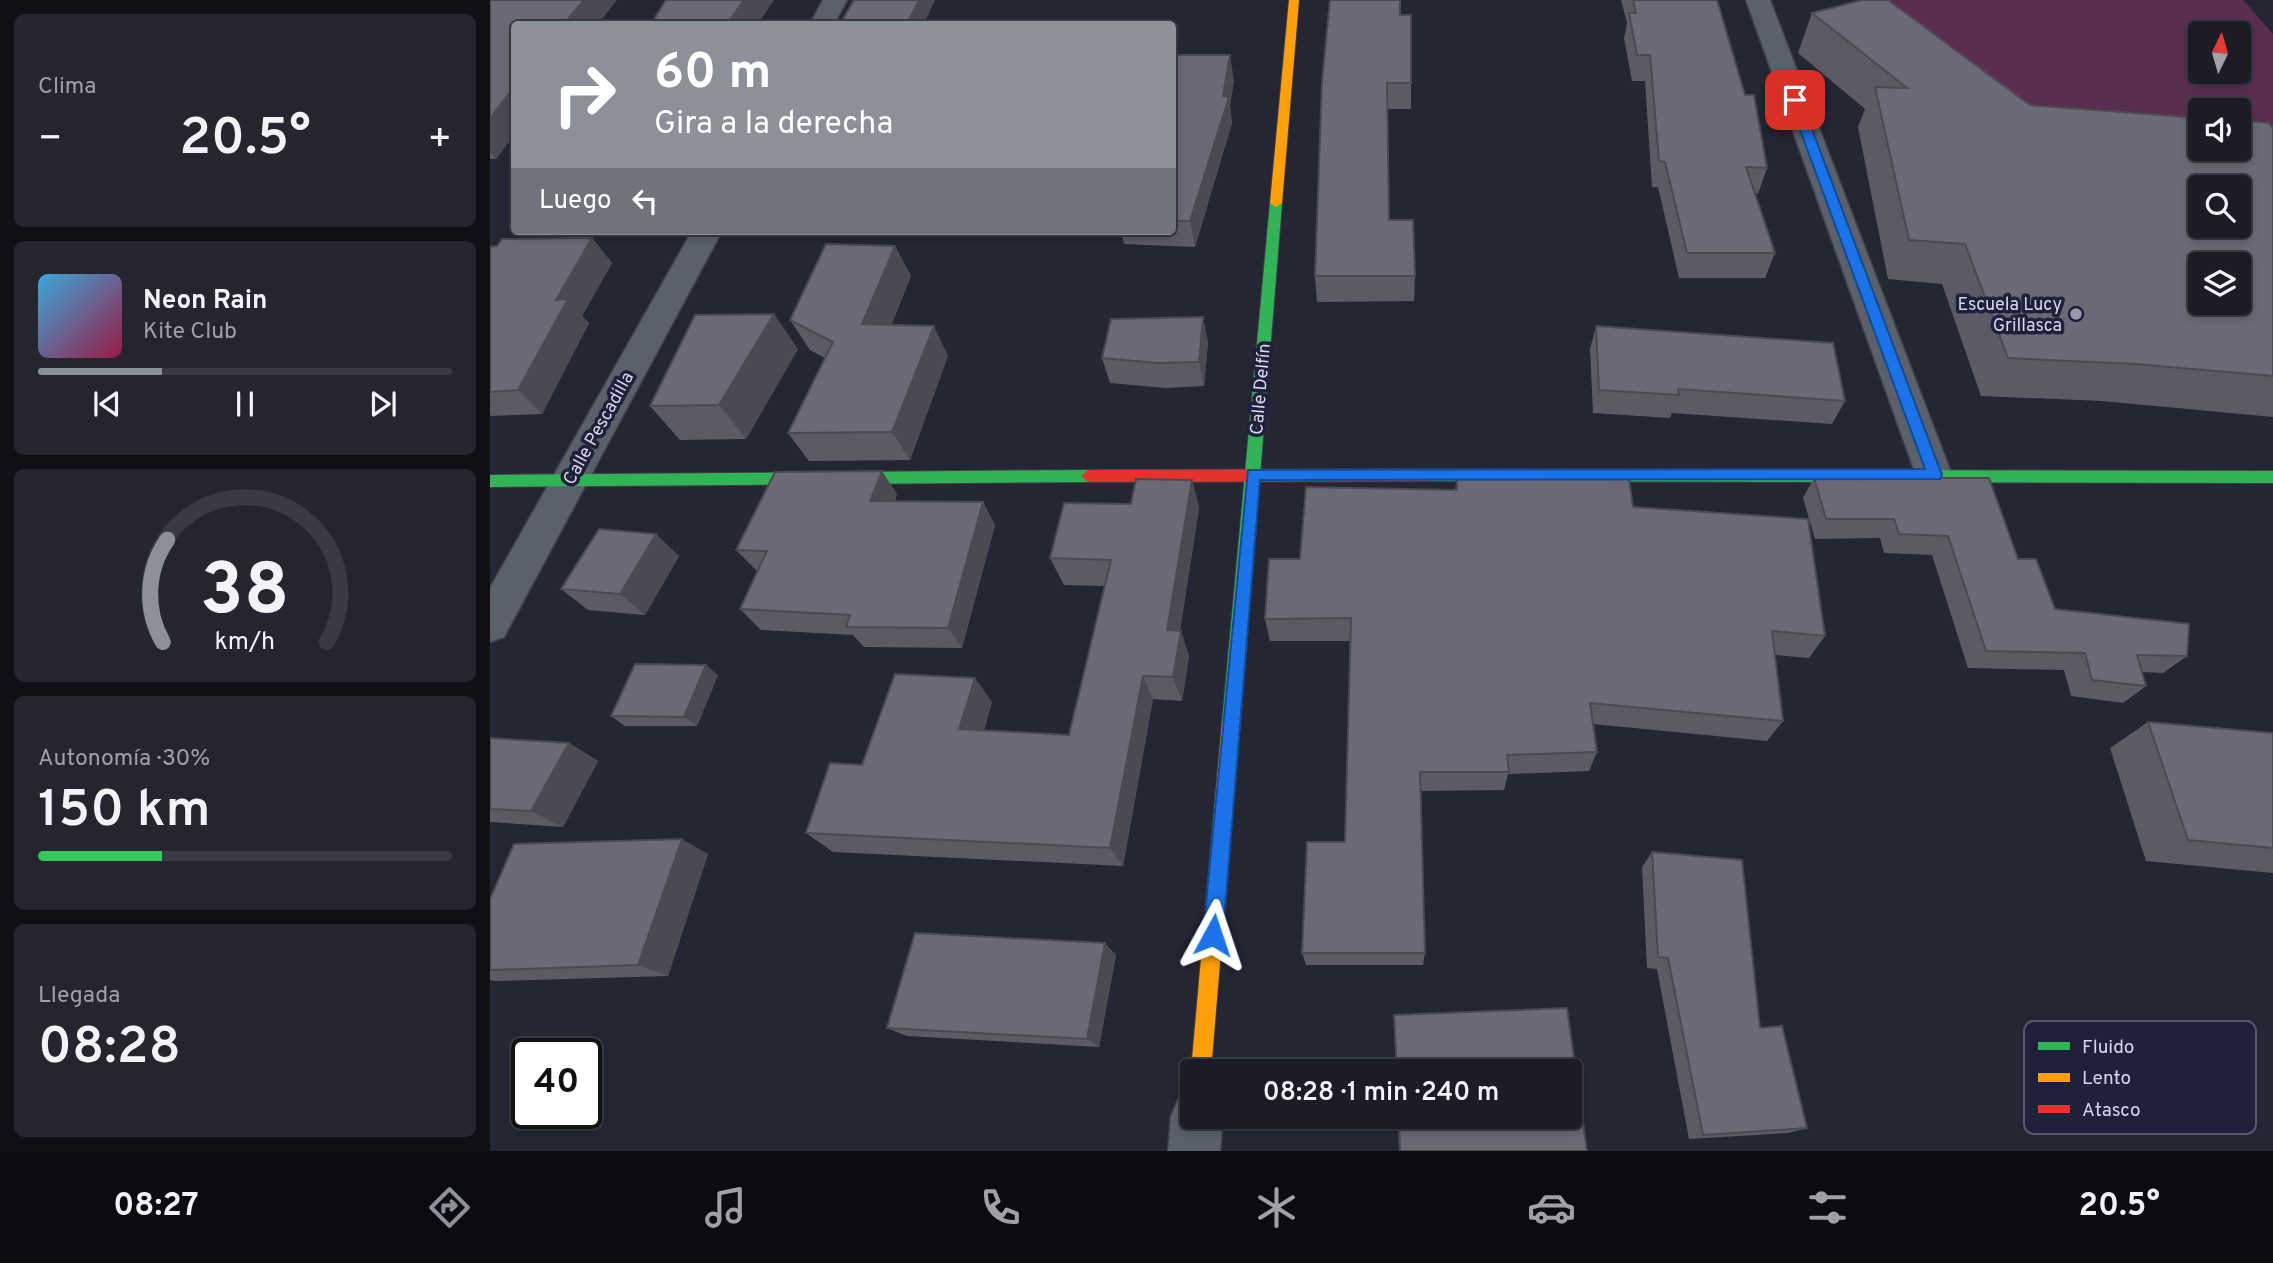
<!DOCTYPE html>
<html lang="es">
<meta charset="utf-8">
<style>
:root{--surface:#1c1c27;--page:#25252f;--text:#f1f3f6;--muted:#a0a1a7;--line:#3a3a44;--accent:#8c9099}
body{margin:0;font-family:Overpass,sans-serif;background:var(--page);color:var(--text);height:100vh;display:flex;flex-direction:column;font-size:26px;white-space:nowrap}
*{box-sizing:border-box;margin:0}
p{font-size:23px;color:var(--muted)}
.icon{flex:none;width:38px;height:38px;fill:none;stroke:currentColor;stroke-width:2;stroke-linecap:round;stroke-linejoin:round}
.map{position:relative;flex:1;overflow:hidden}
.drawer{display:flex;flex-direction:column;gap:14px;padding:14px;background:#0f0f15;width:490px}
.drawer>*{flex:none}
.guide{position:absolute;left:21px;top:21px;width:665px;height:214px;border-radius:7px;box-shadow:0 4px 10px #0003,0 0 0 2px var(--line);background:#8c9099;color:#fff;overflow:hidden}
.needle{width:46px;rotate:5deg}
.controls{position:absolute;left:1698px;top:21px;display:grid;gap:14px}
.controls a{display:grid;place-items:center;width:63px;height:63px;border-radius:7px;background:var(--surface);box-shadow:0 4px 10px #0003,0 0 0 2px var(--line);font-size:35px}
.speed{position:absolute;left:21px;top:1038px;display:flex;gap:14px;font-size:35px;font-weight:700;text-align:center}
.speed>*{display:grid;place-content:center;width:91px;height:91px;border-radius:50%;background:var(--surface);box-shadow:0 4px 10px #0003,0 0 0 2px var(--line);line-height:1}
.speed .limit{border:4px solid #111;border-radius:10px;background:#fff;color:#111}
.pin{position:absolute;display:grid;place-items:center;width:60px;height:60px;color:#fff;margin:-30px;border-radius:14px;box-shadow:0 4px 10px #0006}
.me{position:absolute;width:77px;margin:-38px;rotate:5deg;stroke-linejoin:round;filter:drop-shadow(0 0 5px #0008)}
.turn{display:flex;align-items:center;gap:24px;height:147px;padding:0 28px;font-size:32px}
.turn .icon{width:91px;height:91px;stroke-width:2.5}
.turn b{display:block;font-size:49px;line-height:60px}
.then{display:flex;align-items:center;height:66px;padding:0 28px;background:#0003;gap:14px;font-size:26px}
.big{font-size:52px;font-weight:600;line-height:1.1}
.drawer .card{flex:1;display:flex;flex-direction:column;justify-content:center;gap:10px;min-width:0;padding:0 24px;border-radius:10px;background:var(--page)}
.drawer .dial{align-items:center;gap:0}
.dial svg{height:182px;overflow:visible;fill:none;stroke:var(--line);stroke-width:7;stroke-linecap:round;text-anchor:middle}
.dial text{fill:var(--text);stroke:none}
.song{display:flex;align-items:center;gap:21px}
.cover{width:84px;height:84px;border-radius:10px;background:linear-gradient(135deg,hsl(200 70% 55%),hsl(340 70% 35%))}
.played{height:7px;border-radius:4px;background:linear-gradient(90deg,var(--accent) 30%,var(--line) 30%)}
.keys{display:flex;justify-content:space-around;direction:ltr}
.heat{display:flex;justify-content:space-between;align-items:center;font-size:38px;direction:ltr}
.charge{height:10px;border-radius:5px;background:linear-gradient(90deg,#34c759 30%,var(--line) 0)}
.trip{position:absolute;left:690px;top:1059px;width:402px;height:70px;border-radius:7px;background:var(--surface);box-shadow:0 4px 10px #0003,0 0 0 2px var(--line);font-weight:600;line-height:70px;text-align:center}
.menu{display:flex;height:112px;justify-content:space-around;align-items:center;background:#0b0b10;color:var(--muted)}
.menu .icon{width:49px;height:49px}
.menu .selected{color:var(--accent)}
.menu b{font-size:32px;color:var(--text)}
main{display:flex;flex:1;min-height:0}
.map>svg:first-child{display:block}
.green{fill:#5b2e4f;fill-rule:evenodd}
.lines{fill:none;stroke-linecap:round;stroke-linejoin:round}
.street-casing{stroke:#40404c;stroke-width:3}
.fast-casing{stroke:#40404c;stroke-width:2}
.slow-casing{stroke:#40404c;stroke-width:2}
.jam-casing{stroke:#40404c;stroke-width:2}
.street{fill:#5a616a;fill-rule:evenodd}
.fast{fill:#30b455;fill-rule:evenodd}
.slow{fill:#ff9f0a;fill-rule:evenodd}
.jam{fill:#e5322d;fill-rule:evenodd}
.wall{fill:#5c5a65}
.shaded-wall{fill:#4b4a52}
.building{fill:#6b6975;stroke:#4b4a52;stroke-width:2;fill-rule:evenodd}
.route{fill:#1a73e8;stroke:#114b97;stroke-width:2}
.poi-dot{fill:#989aaa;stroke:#1f203a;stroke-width:2.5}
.labels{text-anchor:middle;stroke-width:7;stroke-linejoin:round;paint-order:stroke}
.poi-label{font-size:18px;fill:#d6d8ea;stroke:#1f203a;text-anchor:end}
.street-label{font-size:18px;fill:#d6d8ea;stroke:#1f203a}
.key{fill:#1f203a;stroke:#56576f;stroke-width:2}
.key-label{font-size:19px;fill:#d6d8ea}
</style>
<main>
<section class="drawer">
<div class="card"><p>Clima</p>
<div class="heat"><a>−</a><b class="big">20.5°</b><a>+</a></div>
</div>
<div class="card">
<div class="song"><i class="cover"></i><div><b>Neon Rain</b><p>Kite Club</p></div></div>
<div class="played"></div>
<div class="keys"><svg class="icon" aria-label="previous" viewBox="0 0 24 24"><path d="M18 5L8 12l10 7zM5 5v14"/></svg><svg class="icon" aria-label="pause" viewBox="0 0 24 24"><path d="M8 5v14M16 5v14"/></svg><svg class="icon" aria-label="next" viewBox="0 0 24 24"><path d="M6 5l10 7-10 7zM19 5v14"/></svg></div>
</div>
<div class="card dial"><svg viewBox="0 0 100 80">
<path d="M14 69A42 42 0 1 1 86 69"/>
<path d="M14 69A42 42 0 0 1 16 24" stroke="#8c9099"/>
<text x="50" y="56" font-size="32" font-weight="700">38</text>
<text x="50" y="72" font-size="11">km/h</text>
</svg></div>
<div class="card"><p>Autonomía · 30%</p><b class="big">150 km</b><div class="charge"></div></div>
<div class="card"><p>Llegada</p><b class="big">08:28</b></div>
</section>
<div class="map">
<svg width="1783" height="1151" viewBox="0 0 1783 1151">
<rect width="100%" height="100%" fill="#252634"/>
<path class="green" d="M1366,0h387l30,34v131l-234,-18 -113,-78zM1710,33h38v39h-38zM1710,110h38v39h-38z"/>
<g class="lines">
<g class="street-casing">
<g id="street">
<path d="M333,0h24l-13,24h-24z"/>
<path d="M1256,0h24l182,475 -5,10 -13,4 -13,-4 -5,-10z"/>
<path d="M202,231h30l-218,406 -14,5v-54z"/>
<path d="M702,1092v24h31l-3,35h-52l3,-35 8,-18z"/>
</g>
</g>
<g class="fast-casing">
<g id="fast">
<path d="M786,199l6,4 -42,520 -3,6 -6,2 -6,-2 -3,-6 48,-520z"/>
<path d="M940,469l843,2v12l-843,-2 -7,-6z"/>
<path d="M598,470l7,6 -7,6 -598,5v-12z"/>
</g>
</g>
<g class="slow-casing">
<g id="slow">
<path d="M799,0h10l-17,203 -6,4 -6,-4z"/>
<path d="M741,715l6,2 3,6 -29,348h-19v3l-1,-3 31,-348 3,-6z"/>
</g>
</g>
<g class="jam-casing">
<path id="jam" d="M940,469l7,6 -7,6 -342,1 -7,-6 7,-6z"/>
</g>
<use href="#street" class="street"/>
<use href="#fast" class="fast"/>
<use href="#slow" class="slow"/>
<use href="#jam" class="jam"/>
</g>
<g class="wall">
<path d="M0,0l24,24v111l-18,24h-6z"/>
<path d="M1131,0h96l50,168 -9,26 -3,-1 20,60 -10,25h-86l-21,-91h-6l-7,-106h-13l-8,-43 3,-15z"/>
<path d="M1322,13l218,92 243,22v290l-171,-16 -121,-5 -39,-112 -54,-5 -30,-152 7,-18 -67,-56z"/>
<path d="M910,15l11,68v26h-24l2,111 26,56 -1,25 -97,1 -2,-26z"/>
<path d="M682,55l62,26 -4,24 2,18 -37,124 -71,-3 -3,-13h51z"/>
<path d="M102,238l20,25 -30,53 7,7 -47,91 -52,2v-169z"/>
<path d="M405,246l16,30 -20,49 57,31 -38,104 -101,1 -21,-28 37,-75 -15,-8 -20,-30z"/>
<path d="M1106,326l249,75 -13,23 -160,-11 -2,5 -77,-5 -3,-64z"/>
<path d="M718,342l-4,44 -39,2 -55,-5 -8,-25z"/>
<path d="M308,349l-52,90 -66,1 -30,-34z"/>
<path d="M967,477l176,30 192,129 -16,22 -34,-3 8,66 -16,20 -174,-17 4,28 -8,19 -81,3 -4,16 -83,1 4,162 -2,12h-117l-4,-12 43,-111 5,-201h-80l-5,-22 35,-60 155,-69z"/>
<path d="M1324,478l204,81 37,50 132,47 -24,17 -21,-1 4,14 -23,17 -52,-7 -7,-26 -96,-2 -36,-113 -48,-2 -4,-15 -65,1 -12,-41z"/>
<path d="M702,480l7,28 -19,123 9,25 -7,45 -29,-2 -30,167 -290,-14 -27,-19 56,-68 130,-63 -8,29 85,4 36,-149 -41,-1 -14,-27 81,-54z"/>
<path d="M407,494l-2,7 88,1 12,23 -33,123 -98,-1 -11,-12 -92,-5 -21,-21 18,-37 -22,-22z"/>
<path d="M189,556l-34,59 -57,-5 -27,-21z"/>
<path d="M228,675l-21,51h-72l-14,-10z"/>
<path d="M1658,722l125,11v140l-127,-12 -36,-113z"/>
<path d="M0,738l79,5 29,18 -35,66 -73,-5z"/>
<path d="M1162,852l108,176 47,100 -19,5 -99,6 -32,-170 -10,-1 -5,-101z"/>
<path d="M218,854l-40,122 -172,5 -6,-1v-81z"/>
<path d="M626,955l-17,92 -192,-11 -20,-8z"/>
<path d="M1077,1008l20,143h-188l-1,-35h172v-45h-174l-2,-56z"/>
</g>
<g class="shaded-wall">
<path d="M94,0h33l-19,24h-34z"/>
<path d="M254,0h30l-16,24h-31z"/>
<path d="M429,0h16l-11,24h-17z"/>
<path d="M740,55l4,26 -4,24 2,18 -37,124 -5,-26z"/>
<path d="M24,87v48l-18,24 -6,-7v-34z"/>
<path d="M102,238l20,25 -30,53 7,7 -47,91 -24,-24 38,-90z"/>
<path d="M405,246l16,30 -31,78 -18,-30z"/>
<path d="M284,314l24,35 -52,90 -27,-34z"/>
<path d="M713,317l5,25 -4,44 -5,-24z"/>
<path d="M444,326l14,30 -38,104 -18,-28z"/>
<path d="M392,471l15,23 -11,30 -16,-23z"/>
<path d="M702,480l7,28 -23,147 -9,-25z"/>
<path d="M493,502l12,23 -33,123 -14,-20z"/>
<path d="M166,534l23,22 -34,59 -25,-21z"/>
<path d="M691,631l8,25 -7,45 -9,-24z"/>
<path d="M216,665l12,10 -21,51 -13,-9z"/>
<path d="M653,676l10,23 -30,167 -13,-18z"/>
<path d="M485,678l17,24 -15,50 -18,-23z"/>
<path d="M79,743l29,18 -35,66 -32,-16z"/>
<path d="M192,839l26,15 -40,122 -30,-11z"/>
<path d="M615,943l11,12 -17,92 -12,-8z"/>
</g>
<g class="building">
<path d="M0,0h94l-20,24h-50v63l-24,31z"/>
<path d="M176,0h78l-17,24h-76z"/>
<path d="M364,0h65l-12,24h-67z"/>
<path d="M840,0h70v15h11v68h-24l2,137h24l2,56h-100l7,-194z"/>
<path d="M1143,0h84l28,95h9l13,73 -21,-1 29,86h-88l-22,-91 -6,-1 -9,-106h-13l-8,-42h7z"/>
<path d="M1372,0h26l142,105 170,13v31h38v-29l31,3 3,4h1v249l-138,-12 -127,-6 -43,-114 -56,-4 -34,-153 32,1 -95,-75zM1710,187h38v39h-38zM1710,264h38v39h-38z"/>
<path d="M682,55h58l-7,41 6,1 -39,124h-18z"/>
<path d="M102,238l-36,62 12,-1 -50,91 -28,2v-145l7,-1 5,-7z"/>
<path d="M336,244l69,2 -33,78 72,2 -42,106 -104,1 45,-91 -43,-22z"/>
<path d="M284,314l-55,91 -69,1 45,-91z"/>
<path d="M713,317l-4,45 -41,1 -56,-5 9,-39z"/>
<path d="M1106,326l237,17 12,58 -167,-12 1,6 -80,-5z"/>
<path d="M392,471l-12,30 113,1 -35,126 -102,-1 4,-12 -110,-6 27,-58 -31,-1 39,-78z"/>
<path d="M967,477l172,2 4,28 175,12 17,117 -53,-5 11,90 -193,-18 7,49 -90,3 2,17h-89l5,181h-123l5,-111h38l6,-224 -86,1 4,-60h31l6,-72 151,3z"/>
<path d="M1324,478h175l29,81h18l19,50 134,15 -2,32 -50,-1 9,31 -54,-6 -7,-27 -99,-2 -38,-115 -49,-2 -5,-15h-68z"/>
<path d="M646,479l56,1 -25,150 14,1 -8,46 -30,-1 -33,172 -304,-15 24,-70 32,2 33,-91 80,4 -16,51 110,6 42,-175 -61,-2 14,-55 67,1z"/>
<path d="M109,529l57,5 -36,60 -59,-5z"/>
<path d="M145,664l71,1 -22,52 -73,-1z"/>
<path d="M1658,722l125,11v115l-85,-8z"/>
<path d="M0,738l79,5 -38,68 -41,-2z"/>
<path d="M192,839l-44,126 -148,5v-71l24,-55z"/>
<path d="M1162,852l90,8 18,168 22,-2 25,102 -104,7 -35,-177 -10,-1z"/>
<path d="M425,933l190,10 -18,96 -200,-11z"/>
<path d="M1077,1008l20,143h-187l-1,-35h171v-45h-173l-3,-56z"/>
</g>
<path class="route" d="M1305,97l6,3 141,375 -2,4 -680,1 -37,455 -3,7 -7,3 -7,-3 -3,-7 45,-465 677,-1 -136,-369z"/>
<circle class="poi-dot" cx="1586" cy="314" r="7"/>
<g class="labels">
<g class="poi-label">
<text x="1572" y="310">Escuela Lucy<tspan x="1572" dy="21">Grillasca</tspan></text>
</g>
<g class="street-label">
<text transform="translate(770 389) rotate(-85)" y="6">Calle Delfín</text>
<text transform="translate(108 428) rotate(-61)" y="6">Calle Pescadilla</text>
</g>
</g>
<rect x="1534" y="1021" width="232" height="113" rx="10" class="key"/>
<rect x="1548" y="1042" width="32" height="8" fill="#30b455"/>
<rect x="1548" y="1073" width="32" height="9" fill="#ff9f0a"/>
<rect x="1548" y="1105" width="32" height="8" fill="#e5322d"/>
<g class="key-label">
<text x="1592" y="1053">Fluido</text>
<text x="1592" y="1084">Lento</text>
<text x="1592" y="1116">Atasco</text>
</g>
</svg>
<div class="controls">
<a><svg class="needle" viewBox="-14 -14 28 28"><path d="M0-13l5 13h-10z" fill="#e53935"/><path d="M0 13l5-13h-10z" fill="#a0a1a7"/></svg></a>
<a><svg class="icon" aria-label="sound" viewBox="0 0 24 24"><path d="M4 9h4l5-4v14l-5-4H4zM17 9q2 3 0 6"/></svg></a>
<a><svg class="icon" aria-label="search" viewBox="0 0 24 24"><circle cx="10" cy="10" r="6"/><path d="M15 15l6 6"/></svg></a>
<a><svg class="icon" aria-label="layers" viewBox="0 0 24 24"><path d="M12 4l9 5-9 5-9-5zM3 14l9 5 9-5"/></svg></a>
</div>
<div class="speed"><div class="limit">40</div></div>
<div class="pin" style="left:1305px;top:100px;background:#d93025"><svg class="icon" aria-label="arrive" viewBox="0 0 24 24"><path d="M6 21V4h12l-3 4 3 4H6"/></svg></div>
<svg class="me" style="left:723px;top:935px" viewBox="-20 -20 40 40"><path d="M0-17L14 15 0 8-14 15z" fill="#1a73e8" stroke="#fff" stroke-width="4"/></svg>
<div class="trip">08:28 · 1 min · 240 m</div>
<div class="guide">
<div class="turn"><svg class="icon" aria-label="right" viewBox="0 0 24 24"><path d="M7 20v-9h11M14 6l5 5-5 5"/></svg><div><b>60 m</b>Gira a la derecha</div></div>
<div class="then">Luego<svg class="icon" aria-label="left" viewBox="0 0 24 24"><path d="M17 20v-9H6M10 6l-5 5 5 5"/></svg></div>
</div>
</div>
</main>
<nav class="menu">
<b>08:27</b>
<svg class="icon selected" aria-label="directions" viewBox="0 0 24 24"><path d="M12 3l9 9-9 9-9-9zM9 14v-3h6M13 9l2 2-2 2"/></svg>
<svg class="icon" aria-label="music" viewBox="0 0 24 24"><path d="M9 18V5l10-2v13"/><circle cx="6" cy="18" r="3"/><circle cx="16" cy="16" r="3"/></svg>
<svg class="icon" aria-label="phone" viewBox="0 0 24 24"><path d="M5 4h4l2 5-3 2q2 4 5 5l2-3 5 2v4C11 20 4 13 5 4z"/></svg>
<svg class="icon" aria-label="climate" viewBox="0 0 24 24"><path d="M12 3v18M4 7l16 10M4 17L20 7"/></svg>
<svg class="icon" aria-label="car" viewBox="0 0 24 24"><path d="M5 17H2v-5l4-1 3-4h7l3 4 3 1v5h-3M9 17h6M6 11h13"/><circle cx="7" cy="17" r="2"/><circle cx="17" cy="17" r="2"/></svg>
<svg class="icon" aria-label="filters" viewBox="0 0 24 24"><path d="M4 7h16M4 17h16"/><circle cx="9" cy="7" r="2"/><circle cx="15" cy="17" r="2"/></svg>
<b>20.5°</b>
</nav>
